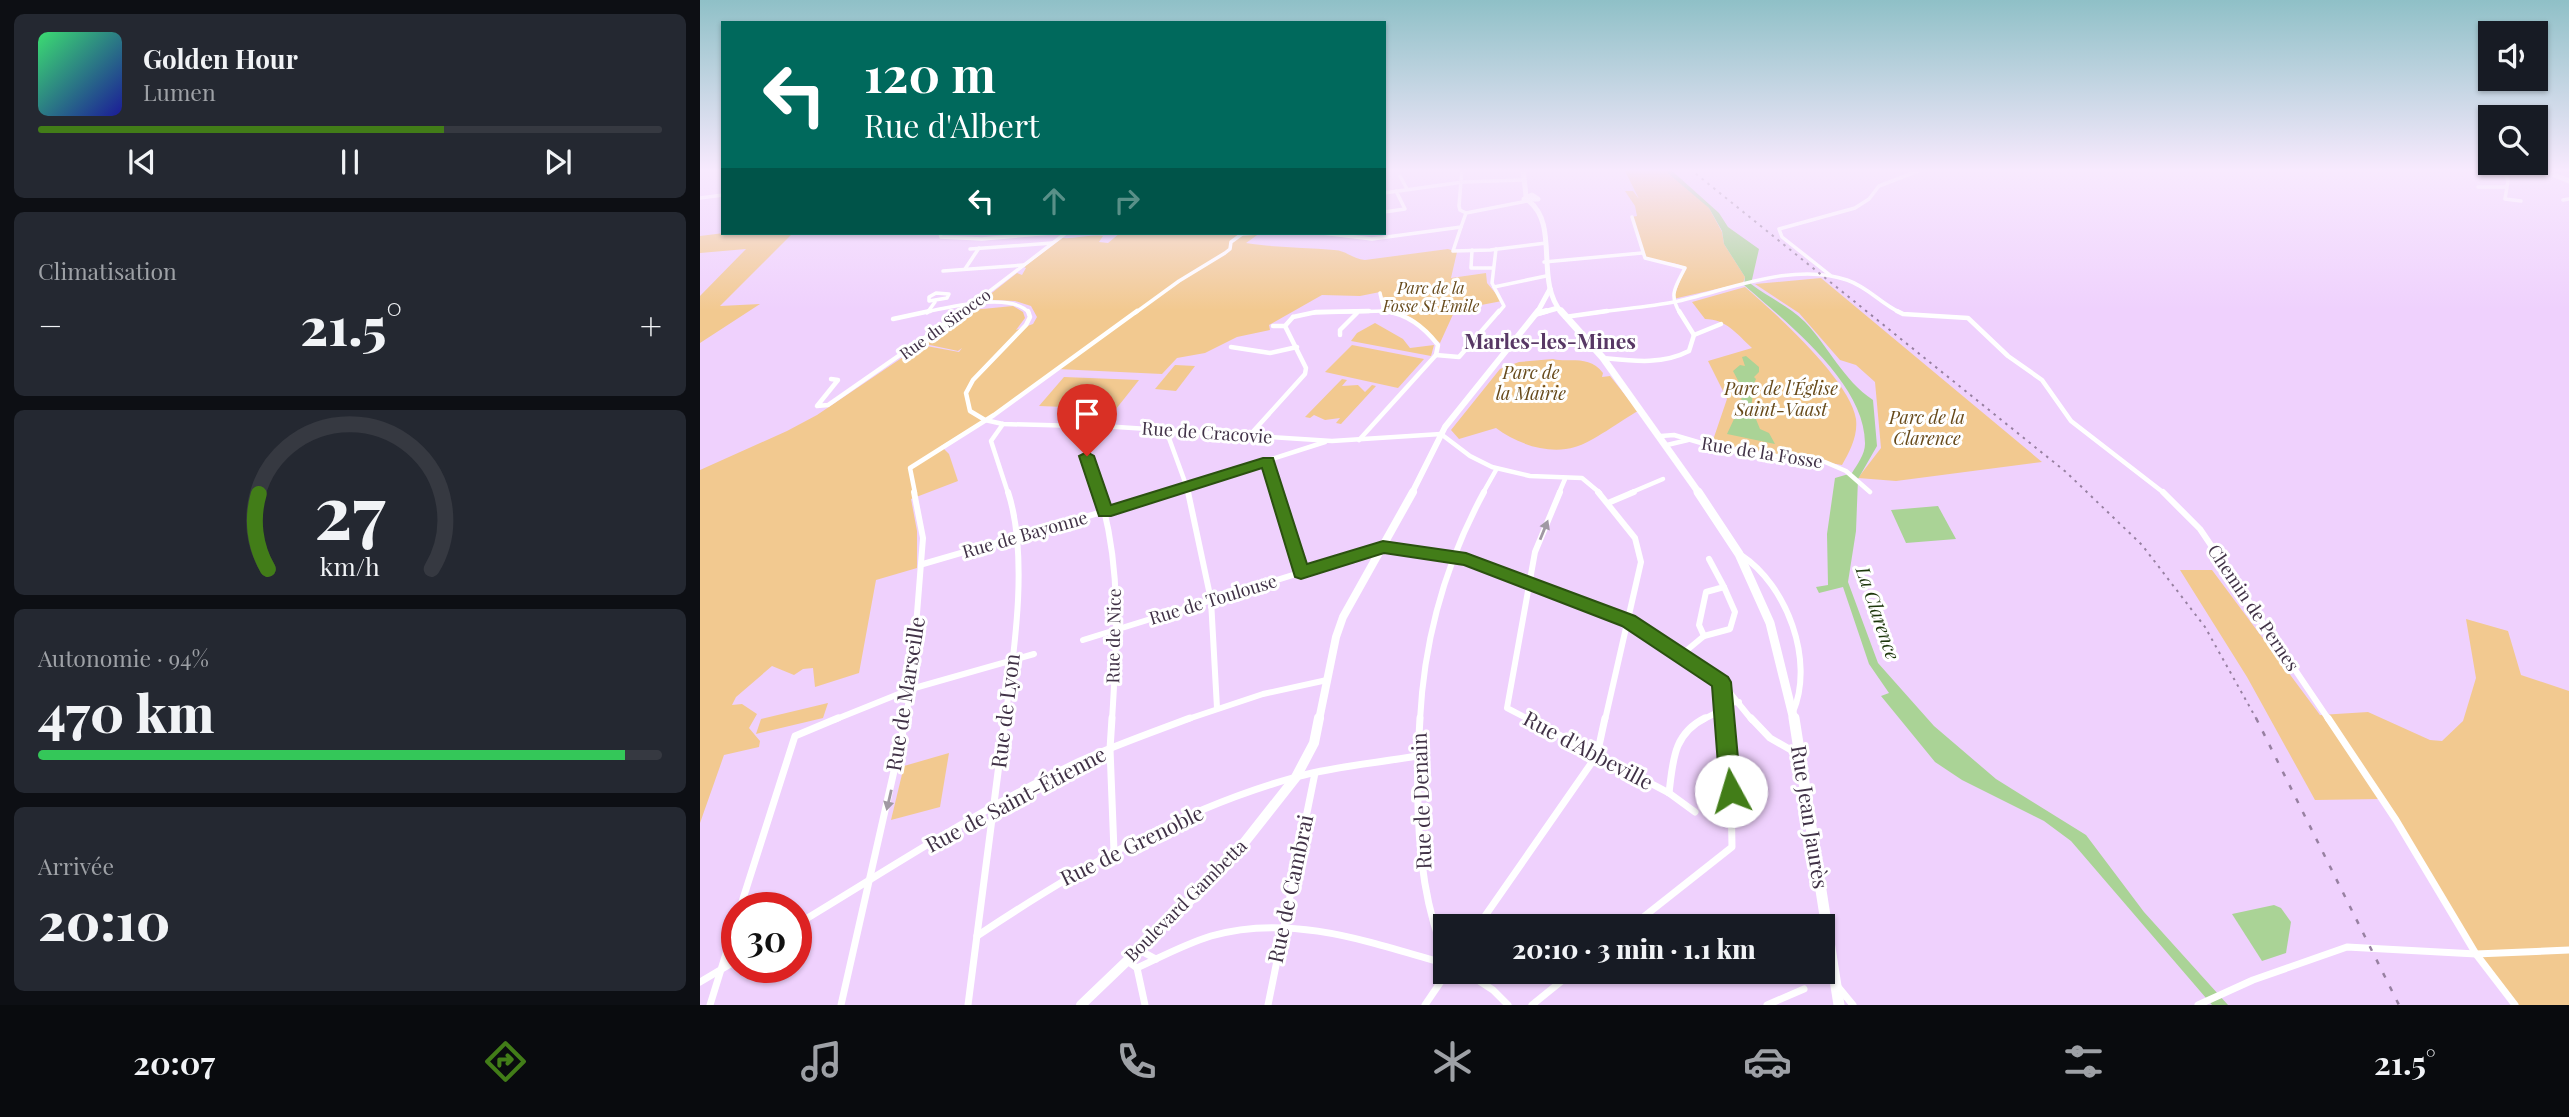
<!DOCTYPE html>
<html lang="fr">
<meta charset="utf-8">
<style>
:root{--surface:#171b24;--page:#242831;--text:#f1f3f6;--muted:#9ea1a6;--line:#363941;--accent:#427d18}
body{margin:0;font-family:"Playfair Display",serif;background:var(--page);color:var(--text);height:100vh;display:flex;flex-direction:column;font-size:26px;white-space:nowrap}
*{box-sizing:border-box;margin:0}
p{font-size:23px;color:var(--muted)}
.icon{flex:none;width:38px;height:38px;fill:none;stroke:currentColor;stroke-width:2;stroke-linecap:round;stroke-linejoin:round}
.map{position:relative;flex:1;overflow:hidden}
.sheet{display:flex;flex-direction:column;gap:14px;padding:14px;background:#0d0f14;width:700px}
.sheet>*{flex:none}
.banner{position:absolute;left:21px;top:21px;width:665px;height:214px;border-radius:0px;box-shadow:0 2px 5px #0004;background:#00695c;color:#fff;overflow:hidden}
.controls{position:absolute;left:1778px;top:21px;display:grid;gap:14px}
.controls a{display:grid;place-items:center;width:70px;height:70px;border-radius:0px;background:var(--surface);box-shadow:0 2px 5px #0004;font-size:35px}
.speed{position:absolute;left:21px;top:892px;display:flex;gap:14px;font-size:35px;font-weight:700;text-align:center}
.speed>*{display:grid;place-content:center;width:91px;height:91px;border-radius:50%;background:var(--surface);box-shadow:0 2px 5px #0004;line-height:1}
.speed .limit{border:10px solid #d22;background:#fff;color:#111}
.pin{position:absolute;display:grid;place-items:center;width:60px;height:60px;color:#fff;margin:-72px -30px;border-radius:50% 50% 50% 0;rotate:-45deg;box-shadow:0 0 7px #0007}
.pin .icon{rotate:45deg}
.me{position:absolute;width:77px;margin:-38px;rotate:354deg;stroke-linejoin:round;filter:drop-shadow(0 0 5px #0008)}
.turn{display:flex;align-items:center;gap:24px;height:147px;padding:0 28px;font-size:32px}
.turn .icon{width:91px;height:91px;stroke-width:2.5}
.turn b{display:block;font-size:49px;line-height:60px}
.lanes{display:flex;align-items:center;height:66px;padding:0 28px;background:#0003;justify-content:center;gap:35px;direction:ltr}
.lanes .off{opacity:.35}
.big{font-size:52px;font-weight:800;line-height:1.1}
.sheet .card{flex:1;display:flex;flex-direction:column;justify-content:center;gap:10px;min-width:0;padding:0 24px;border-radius:10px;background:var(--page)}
.sheet .dial{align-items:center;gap:0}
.dial svg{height:182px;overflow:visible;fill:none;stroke:var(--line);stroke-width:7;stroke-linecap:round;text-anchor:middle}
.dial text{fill:var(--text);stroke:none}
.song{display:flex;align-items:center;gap:21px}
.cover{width:84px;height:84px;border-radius:10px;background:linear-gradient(135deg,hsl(140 70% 55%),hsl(240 70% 35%))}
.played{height:7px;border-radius:4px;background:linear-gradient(90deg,var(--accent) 65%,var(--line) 65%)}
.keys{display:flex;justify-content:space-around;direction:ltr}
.heat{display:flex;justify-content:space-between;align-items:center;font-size:38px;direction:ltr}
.charge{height:10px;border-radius:5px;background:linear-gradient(90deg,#34c759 94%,var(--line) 0)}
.trip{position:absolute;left:733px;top:914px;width:402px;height:70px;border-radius:0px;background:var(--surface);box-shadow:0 2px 5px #0004;font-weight:800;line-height:70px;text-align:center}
.tab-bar{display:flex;height:112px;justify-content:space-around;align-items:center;background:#090b0e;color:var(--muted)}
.tab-bar .icon{width:49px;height:49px}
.tab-bar .current{color:var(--accent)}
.tab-bar b{font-size:32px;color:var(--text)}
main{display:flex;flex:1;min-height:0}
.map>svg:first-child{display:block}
.green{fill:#f2c990}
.water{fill:#aad396}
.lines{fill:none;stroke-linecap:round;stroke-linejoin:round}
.minor-far3{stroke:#fff;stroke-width:3.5}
.minor-far2{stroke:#fff;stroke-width:4.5}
.minor-far1{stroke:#fff;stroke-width:6}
.minor{stroke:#fff;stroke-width:7}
.tertiary-far3{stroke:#fff;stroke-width:5}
.tertiary-far2{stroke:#fff;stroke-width:6}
.tertiary-far1{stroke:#fff;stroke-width:8}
.tertiary{stroke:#fff;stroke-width:10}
.secondary-far3{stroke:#fff;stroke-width:5}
.secondary-far2{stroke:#fff;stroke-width:7}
.secondary-far1{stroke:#fff;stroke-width:9}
.secondary{stroke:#fff;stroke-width:11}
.rail-far1{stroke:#9780a1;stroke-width:2;stroke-dasharray:2.5 5;stroke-linecap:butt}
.rail{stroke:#9780a1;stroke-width:2.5;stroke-dasharray:5 10;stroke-linecap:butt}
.oneway{fill:#a098a3}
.route{fill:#427d18;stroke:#2b5110;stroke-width:2}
.labels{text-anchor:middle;stroke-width:6;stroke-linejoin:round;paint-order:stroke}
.far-park-label{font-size:16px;font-style:italic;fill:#674a1b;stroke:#fff}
.far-street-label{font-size:16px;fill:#413247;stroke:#fff}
.park-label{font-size:18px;font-style:italic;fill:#674a1b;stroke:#fff}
.street-label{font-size:18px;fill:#413247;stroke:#fff}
.water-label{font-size:19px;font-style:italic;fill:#1c360b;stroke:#fff}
.quarter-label{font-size:21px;font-weight:bold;fill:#583865;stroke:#fff}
.near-street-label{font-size:21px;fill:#413247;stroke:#fff}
</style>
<main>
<section class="sheet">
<div class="card">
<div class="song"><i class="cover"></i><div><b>Golden Hour</b><p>Lumen</p></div></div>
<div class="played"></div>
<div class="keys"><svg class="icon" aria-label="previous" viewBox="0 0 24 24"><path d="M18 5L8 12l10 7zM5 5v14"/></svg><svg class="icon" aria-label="pause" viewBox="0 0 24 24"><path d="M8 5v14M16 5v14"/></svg><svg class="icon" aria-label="next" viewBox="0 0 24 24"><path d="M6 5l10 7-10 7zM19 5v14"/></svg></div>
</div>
<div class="card"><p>Climatisation</p>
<div class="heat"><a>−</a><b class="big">21.5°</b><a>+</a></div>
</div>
<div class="card dial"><svg viewBox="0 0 100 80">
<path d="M14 69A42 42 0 1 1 86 69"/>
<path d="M14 69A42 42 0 0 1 10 36" stroke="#427d18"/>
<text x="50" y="56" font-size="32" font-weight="700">27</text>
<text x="50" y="72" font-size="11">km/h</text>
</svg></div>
<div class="card"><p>Autonomie · 94%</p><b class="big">470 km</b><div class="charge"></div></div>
<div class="card"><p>Arrivée</p><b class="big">20:10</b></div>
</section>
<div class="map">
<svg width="1869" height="1005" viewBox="0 0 1869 1005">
<rect width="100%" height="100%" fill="#efd1fd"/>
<g class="green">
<path d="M924,169h39l34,27 12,12 13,24 2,12 21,33 -2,6 -70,16 12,-31c-12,-9 -27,-3 -40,-10l-13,-41 5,-1 -2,-10 -10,-15h8l6,8z"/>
<path d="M24,233h69l-73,73 40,-2 -60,39v-47l46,-47 -46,4v-17z"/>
<path d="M420,233h140l-14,10c31,5 58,4 88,7 11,0 19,9 31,10l83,-11 9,3 -6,26 35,-5 1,10 15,18 -47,9 -15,33 -28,-25 -23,-10 -9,-16 -20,4 -38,-1 -53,30 1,5 -33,7 -32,16 -28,5 -15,16 -105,-5 -68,48 -48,29 8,8 9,27 -47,18 6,32v37l-41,12 -17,93 -44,14 -2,-19 -10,1 -9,6 -22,-9 -36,31 -4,8 10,-1 15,10 -8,14 11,13 -1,6 -35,8 -24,68v-353l87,-39 30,-16 104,-70 38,7 3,-4 -4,3 -33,-7 47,-34 41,-4 10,6 2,6 -9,12 17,-6 4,-7 -6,-11 -16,-5 -22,-1 -5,-4 29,-23 5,2 4,-7 -2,-1 38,-29c15,1 26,-4 41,-2l-4,6 9,1z"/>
<path d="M1121,278l221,184 -146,19 -38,-3 23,-30 -6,-66 -19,-17 -16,-5 -41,-47 -44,-29z"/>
<path d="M1045,287c30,26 105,93 111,132 2,17 -6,32 -14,46l-130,-22 15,-44 -19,-38 44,-13c-15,-14 -26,-29 -47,-29l-13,-17z"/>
<path d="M675,323l28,16 7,9 24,-3 -3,11 -80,-15 6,-8z"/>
<path d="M652,345l72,14 -26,29 -73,-16z"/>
<path d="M853,359c15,4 36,-5 50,14l-1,4 8,-1 28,35c-16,9 -47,32 -63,36 -26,8 -58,-3 -79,-19l-37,11 -8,-9 49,-61 19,-7z"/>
<path d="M475,365l20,1 -19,25 -21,-2z"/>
<path d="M364,377l75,3 -23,29 -77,-3z"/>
<path d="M642,379l5,1 -5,6 16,-1 7,7 7,-7 4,1 -35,38 -5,-1 4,-5 -15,2 -11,-5 -4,3 -5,-1z"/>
<path d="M1480,570h32l108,145 48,-3 62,28 12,1 21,-20 13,-43 -10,-59 42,12 13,44 48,16v314h-54l-39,-51 -96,-155 -65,1 -68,-123z"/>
<path d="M128,703l-5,15 -67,16 5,-15z"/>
<path d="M249,753l-9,54 -49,13 13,-54z"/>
</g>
<g class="water">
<path d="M963,169h7l49,44 9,14 31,22 -8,35c17,13 38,22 54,38 24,25 38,58 68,78l4,46 -19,33 -2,52 -8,51 30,81 56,63 62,53 90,56 58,77 84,93h-16l-141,-164 -27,-20 -82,-41 -27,-18 -54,-66 8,-3 -20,-29 -26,-77 -24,6 -3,-6 12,-2 -1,-51 8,-56 17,-5c5,-8 13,-19 13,-29 1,-60 -79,-122 -121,-159l1,-8 -21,-33 -2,-13 -13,-23z"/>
<path d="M1046,356l13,11v5l-5,5 2,2c-4,7 -3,20 -5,28l9,22 9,4 6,11 -48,-10 14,-30 1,-16 -9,-17 7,-6 5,1 -3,-9z"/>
<path d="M1238,506l18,33 -50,4 -15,-33z"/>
<path d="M1574,905l7,3 10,14 -5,31 -24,8 -30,-47z"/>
</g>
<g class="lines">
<g class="minor-far3">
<path d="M762,169l-3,37 1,4 6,3"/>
<path d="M1804,169l4,12 -3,18 16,2"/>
<path d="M700,176l7,13"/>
<path d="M1778,187h28"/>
<path d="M684,193l79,-11 60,-2"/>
<path d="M0,198l23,-3"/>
<path d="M1863,200l6,-1"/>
<path d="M684,212l21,-3 -9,-18"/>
<path d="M932,217l13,41 40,10c-9,18 -17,26 -5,45"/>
<path d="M761,227l-8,24 37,-1 56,-7"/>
<path d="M240,233l1,4 41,2 69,-6"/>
<path d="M622,233l50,6 89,-12 5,-14 61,-12"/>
<path d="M542,234l17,-1"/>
<path d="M270,249l82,-6"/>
<path d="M796,249l-4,34 12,23 -6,7"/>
<path d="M772,250l-1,18h22"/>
<path d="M844,262l98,-9"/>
<path d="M265,269l14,-21"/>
<path d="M243,271l81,-6"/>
<path d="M1130,275l-48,-38 -3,-8 76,-21 14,-9 10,-13 44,-17"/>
<path d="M794,287l52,-11"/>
<path d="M236,293l13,1 -2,4 -18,3v-4z"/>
<path d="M680,293l4,18 10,2"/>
<path d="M221,313c25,-5 91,-22 108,0"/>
<path d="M227,313l8,-11"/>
<path d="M261,313l105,-80"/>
<path d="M435,313l44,-32 46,-28 5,-4 1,-7 11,-8"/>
<path d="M612,313l72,-2"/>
<path d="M894,313c26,-4 54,-6 80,-11 52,-11 119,-41 173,-22 21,7 34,24 54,33"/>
</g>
<g class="minor-far2">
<path d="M328,311l2,6 -4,8 -53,55 -7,13 4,18 15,9 18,4 114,3 215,14 109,-7 29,22 22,11 38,9 52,2 18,15"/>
<path d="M685,311c22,3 40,17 53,34l-2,10"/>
<path d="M979,311l15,24"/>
<path d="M1197,311l6,3 65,4 40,38 34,24 29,41 93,72"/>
<path d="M593,317l23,-5 53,-1"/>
<path d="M865,317l42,-6"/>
<path d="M193,319l37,-8"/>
<path d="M573,326h12l8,-9"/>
<path d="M640,335v-5l17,-17"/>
<path d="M994,335l27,-11"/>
<path d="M531,347l39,6 27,-6"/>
<path d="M736,355l23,2 40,-46"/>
<path d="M903,358c30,3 59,7 86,-7l5,-16"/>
<path d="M131,379l7,1 -21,26 11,-1 135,-94"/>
<path d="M303,424l-12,17 17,52"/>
<path d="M378,426l21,67"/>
<path d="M466,430l23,63"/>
<path d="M549,436l56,-62 1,-6 -21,-42"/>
<path d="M961,436l13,-1 51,15 100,12 21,9 24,21"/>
<path d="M659,440l77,-85"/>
<path d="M967,445l21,-5"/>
<path d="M568,462l9,31"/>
<path d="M215,493l-5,-25 84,-53 143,-104"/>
<path d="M465,493l160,-51"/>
<path d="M783,493l13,-23"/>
<path d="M859,493l6,-14"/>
<path d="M930,493l33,-14"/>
</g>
<g class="minor-far1">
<path d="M399,492c23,74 18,151 13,228"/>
<path d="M488,492l23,108 6,108"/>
<path d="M577,492l24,80"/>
<path d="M898,492l37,46 6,24 -36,158"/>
<path d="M1463,492l37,37 129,191"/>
<path d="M908,503l26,-11"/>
<path d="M1041,555c46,30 74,106 52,157"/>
<path d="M223,564l248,-72"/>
<path d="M1004,636l26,-7 5,-17 -11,-25"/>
<path d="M383,640l300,-93 83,12 163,62 92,61 31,38"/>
<path d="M981,655l23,-19 -5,-11 7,-33 18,-5 -15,-28"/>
<path d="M1021,682l4,38"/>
<path d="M134,720l77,-31 123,-35"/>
<path d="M205,720l6,-31 12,-151 -9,-46"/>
<path d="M305,720c9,-67 24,-164 3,-228"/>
<path d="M485,720l78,-26 64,-14"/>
<path d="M720,720c4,-80 26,-158 64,-228"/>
<path d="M830,720l-23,-12 28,-156 25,-60"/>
<path d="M1002,720l16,-8 9,-9 12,-1"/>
</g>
<g class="minor">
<path d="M412,718l-2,31 4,102"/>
<path d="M720,718c-5,75 -5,170 26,239"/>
<path d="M827,718l142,75 26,19"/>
<path d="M1051,718l19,20 28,16"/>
<path d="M1628,718l68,102 80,134 39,51"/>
<path d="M969,793c4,-32 4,-59 36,-75"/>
<path d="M40,908l55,-172 43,-18"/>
<path d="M96,925c93,-56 185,-117 284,-164 36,-16 73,-29 110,-43"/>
<path d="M778,926l119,-171 8,-37"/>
<path d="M932,926l100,-79 -1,-56 -7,-73"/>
<path d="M277,936c99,-66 203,-127 319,-159 39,-11 81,-14 121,-21"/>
<path d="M439,950l17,9"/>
<path d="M427,961l10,7c24,-11 48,-24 74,-32 79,-23 159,6 235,28"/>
<path d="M437,968l8,37"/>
<path d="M764,971l29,19 15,15"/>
<path d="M0,982l37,-22"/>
<path d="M1139,988l14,17"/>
<path d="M10,1005l27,-87"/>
<path d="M141,1005l65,-287"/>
<path d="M268,1005l37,-287"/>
<path d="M568,1005l47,-232"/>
<path d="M725,1005l23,-34"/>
<path d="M832,1005l42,-34"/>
<path d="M1067,1005l37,-16"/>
<path d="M1498,1005l55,-25 94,-33 129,7 93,-4"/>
</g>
<g class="tertiary-far3">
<path d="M1840,169l29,12"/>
<path d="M837,313l13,-24"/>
<path d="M840,313l18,-5"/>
</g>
<g class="tertiary-far2">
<path d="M836,314l10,-3"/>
<path d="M712,493l33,-66 93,-116"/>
</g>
<path class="tertiary-far1" d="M619,720l17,-83 7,-20 70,-125"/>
<path class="tertiary" d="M381,1005l144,-138 71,-90 18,-34 5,-25"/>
<g class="secondary-far3">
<path d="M823,169l3,27"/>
<path d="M832,195l6,4h-14z"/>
<path d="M829,201c31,25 5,80 33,112"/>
</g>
<path class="secondary-far2" d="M861,311l42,47 96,135"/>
<path class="secondary-far1" d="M998,492l41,62 31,69 24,97"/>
<path class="secondary" d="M1094,718l45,287"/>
<path class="rail-far1" d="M990,169l376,303 76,73 63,82 52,93"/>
<path class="rail" d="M1556,718l143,287"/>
</g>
<defs><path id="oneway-solid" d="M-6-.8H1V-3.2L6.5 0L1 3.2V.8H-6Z" transform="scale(1.75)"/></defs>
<g class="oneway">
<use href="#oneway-solid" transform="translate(844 530) rotate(-68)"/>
<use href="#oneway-solid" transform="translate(189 800) rotate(103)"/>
</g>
<linearGradient id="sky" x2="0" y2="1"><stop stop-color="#8fc0c7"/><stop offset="0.55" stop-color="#f8eafe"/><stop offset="1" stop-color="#f8eafe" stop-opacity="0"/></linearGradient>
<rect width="1869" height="310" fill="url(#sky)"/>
<path class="route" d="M387,452l7,4 17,49 152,-47h10l34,106 76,-23 83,12 169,63 93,61 3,5 10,109 -3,6 -7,3 -8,-3 -3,-6 -8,-105 -90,-60 -158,-61 -80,-12 -83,26 -6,-2 -33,-109 -151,48h-12l-20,-60z"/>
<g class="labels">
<g class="far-park-label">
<text x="731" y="294">Parc de la<tspan x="731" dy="18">Fosse St Emile</tspan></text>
</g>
<g class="far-street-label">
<text transform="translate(245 324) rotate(-36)" y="6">Rue du Sirocco</text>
</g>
<g class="park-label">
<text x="831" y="379">Parc de<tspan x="831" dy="21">la Mairie</tspan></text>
<text x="1081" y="395">Parc de l'Église<tspan x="1081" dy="21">Saint-Vaast</tspan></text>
<text x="1227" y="424">Parc de la<tspan x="1227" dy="21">Clarence</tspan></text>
</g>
<g class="street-label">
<text transform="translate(507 433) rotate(4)" y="6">Rue de Cracovie</text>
<text transform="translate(1062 453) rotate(9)" y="6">Rue de la Fosse</text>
<text transform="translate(325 535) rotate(-16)" y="6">Rue de Bayonne</text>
<text transform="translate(513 600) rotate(-17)" y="6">Rue de Toulouse</text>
<text transform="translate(1553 608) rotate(56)" y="6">Chemin de Pernes</text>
<text transform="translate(414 636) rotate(-89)" y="6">Rue de Nice</text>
<text transform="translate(486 901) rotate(-45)" y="6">Boulevard Gambetta</text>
</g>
<g class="water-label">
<text transform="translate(1178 613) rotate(71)" y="7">La Clarence</text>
</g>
<g class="quarter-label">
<text x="850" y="349">Marles-les-Mines</text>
</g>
<g class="near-street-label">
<text transform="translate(206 694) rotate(-81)" y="7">Rue de Marseille</text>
<text transform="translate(306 711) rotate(-83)" y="7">Rue de Lyon</text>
<text transform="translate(888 751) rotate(28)" y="7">Rue d'Abbeville</text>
<text transform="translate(316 800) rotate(-28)" y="7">Rue de Saint-Étienne</text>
<text transform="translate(722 801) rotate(-92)" y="7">Rue de Denain</text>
<text transform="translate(1109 817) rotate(81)" y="7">Rue Jean Jaurès</text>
<text transform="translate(432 846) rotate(-26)" y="7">Rue de Grenoble</text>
<text transform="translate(591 889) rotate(-78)" y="7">Rue de Cambrai</text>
</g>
</g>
</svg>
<div class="controls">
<a><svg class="icon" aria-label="sound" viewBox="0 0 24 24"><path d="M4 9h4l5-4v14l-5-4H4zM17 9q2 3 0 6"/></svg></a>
<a><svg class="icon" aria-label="search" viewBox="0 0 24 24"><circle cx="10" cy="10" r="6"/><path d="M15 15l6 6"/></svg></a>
</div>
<div class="speed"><div class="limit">30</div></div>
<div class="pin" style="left:387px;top:456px;background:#d93025"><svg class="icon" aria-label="arrive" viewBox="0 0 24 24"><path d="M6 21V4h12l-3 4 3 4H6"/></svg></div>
<svg class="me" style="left:1031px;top:791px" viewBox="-20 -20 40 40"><circle r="19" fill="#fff"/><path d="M0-13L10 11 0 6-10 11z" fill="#427d18"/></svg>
<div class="trip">20:10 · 3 min · 1.1 km</div>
<div class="banner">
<div class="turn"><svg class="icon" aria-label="left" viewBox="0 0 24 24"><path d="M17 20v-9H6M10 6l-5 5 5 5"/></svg><div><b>120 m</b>Rue d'Albert</div></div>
<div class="lanes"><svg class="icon" aria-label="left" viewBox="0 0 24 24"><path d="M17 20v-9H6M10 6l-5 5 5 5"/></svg><svg class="icon off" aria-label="ahead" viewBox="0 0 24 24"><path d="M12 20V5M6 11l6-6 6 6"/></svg><svg class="icon off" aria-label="right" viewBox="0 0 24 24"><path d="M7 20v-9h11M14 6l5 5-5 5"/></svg></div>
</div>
</div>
</main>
<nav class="tab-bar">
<b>20:07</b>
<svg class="icon current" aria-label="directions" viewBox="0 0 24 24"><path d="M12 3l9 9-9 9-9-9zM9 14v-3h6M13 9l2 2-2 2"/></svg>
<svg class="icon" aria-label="music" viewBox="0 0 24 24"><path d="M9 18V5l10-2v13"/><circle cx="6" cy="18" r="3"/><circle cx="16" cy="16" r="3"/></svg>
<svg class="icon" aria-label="phone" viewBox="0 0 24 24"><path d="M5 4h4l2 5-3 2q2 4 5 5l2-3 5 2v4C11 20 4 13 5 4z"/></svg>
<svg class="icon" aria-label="climate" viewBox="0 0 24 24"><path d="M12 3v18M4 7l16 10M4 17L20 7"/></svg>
<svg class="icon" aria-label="car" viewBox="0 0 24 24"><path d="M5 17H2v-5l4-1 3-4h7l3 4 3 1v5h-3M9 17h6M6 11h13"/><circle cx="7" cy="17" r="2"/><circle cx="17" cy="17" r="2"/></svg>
<svg class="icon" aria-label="filters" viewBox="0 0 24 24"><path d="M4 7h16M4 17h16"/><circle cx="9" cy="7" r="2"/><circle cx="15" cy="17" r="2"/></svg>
<b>21.5°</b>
</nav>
